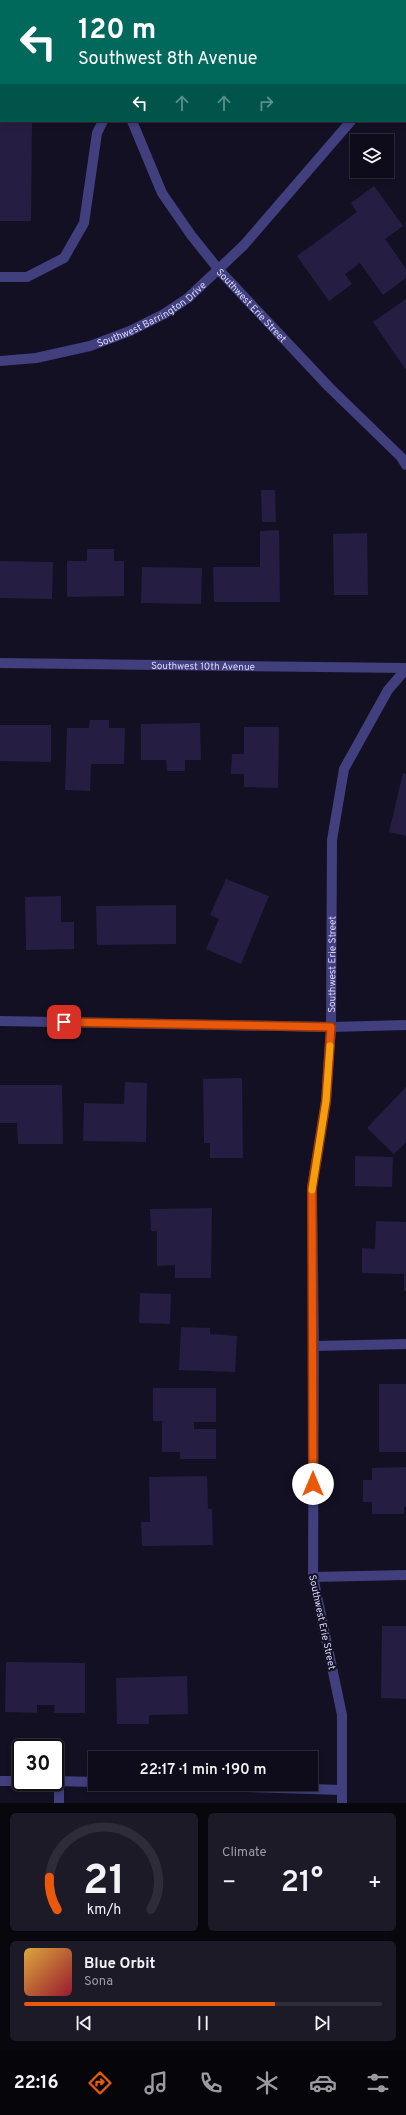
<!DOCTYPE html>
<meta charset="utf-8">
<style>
:root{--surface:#0e0c1a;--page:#1c1a27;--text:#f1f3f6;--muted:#9b9ba2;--line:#2e2c39;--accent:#ea580c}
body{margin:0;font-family:Overpass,sans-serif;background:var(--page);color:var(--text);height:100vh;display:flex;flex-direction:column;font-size:15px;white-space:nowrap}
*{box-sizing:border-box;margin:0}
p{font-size:13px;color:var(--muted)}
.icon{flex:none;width:22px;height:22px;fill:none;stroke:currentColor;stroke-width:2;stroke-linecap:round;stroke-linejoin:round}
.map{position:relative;height:1803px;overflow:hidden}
.panel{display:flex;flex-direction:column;gap:10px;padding:10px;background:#08070e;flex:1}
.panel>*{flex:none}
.top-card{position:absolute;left:0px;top:0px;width:406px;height:122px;box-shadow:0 2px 6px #0003,0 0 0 1px var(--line);background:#00695c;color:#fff;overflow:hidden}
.tools{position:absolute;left:350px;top:134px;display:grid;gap:8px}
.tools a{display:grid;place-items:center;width:44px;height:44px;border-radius:0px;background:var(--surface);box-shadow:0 2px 6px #0003,0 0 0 1px var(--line);font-size:20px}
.speed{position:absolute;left:12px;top:1739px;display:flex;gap:8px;font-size:20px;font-weight:700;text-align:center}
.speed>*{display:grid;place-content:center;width:52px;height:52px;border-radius:50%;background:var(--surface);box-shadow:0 2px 6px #0003,0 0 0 1px var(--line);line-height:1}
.speed .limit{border:2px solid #111;border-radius:6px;background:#fff;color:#111}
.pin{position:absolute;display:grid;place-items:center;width:34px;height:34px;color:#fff;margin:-17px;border-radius:8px;box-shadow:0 2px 6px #0006}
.me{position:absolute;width:44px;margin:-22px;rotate:0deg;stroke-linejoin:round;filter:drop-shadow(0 0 3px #0008)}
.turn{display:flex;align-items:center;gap:14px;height:84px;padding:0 12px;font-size:18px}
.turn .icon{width:52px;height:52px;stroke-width:2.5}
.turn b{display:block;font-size:28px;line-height:34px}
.lanes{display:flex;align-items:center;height:38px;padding:0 12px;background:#0003;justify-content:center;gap:20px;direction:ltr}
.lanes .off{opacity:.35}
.big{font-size:30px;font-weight:600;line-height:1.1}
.panel .tile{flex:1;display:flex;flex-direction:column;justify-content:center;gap:6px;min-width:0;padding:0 14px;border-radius:6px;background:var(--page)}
.panel .dial{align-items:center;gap:0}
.dial svg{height:104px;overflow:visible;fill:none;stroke:var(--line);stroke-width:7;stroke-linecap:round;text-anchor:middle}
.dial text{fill:var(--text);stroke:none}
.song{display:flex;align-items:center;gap:12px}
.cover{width:48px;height:48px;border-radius:6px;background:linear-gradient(135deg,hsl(40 70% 55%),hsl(350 70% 35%))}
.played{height:4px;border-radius:2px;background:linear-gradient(90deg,var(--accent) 70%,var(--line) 70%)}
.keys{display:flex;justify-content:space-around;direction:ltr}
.heat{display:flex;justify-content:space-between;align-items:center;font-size:22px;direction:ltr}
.panel .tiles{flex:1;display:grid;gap:10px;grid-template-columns:1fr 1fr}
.tile:last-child{grid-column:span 2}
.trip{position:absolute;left:88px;top:1751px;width:230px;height:40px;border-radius:0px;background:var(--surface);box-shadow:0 2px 6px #0003,0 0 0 1px var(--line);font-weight:600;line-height:40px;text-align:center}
.tab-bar{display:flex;height:64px;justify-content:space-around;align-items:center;background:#06050a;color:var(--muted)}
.tab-bar .icon{width:28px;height:28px}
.tab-bar .selected{color:var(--accent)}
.tab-bar b{font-size:18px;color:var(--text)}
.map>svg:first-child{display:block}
.building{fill:#251e42}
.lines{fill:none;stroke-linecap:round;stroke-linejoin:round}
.minor{stroke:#413f7d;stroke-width:10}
.route-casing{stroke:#983908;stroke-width:10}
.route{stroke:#ea580c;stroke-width:7}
.slow{stroke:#f59e0b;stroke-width:7}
.labels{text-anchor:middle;stroke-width:4;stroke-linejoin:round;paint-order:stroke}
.street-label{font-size:10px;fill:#d9d5fb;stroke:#131023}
</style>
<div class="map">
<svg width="406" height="1803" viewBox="0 0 406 1803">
<rect width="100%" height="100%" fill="#131023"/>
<g class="building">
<path d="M0,121h32l-1,100h-31z"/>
<path d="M374,186l29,40 -18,13 21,30v9l-23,17 -23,-32 -15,11 7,10 -23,17 -32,-45 60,-44 -6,-9z"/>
<path d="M406,299v71l-33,-48z"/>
<path d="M261,490h14l1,32h-14z"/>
<path d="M279,530l1,72h-66l-1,-35h47v-36z"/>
<path d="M367,533l1,62h-34l-1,-61z"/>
<path d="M87,549h27v12h10v35l-57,1v-36h20z"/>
<path d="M0,561l53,1 -1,37 -52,-1z"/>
<path d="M142,567l60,1 -1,36 -60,-1z"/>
<path d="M90,720h19v8h16l-1,36h-33l-1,27 -25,-1 2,-62h22z"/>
<path d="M200,723l1,37h-16v11h-18l-1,-11h-25v-36z"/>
<path d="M0,725h51v37l-51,-1z"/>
<path d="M244,727h35l-1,61 -34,-1v-13h-13l1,-20h12z"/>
<path d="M403,773l3,1v62l-17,-4z"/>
<path d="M226,879l43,17 -28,68 -35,-15 13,-30 -9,-4z"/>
<path d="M61,896v26h13v27l-48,1 -1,-53z"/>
<path d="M176,905v39l-79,1 -1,-39z"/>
<path d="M242,1078l1,80h-33v-15h-6l-1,-64z"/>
<path d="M125,1082l22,1 -1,59 -63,-1 1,-38 40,1z"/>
<path d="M0,1085h62l1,59h-45l-1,-21h-17z"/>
<path d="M406,1087v55l-12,12 -27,-26z"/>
<path d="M355,1156l38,1 -1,30 -37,-1z"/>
<path d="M212,1208l-1,70h-36v-13l-18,1v-35h-6l-1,-22z"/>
<path d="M376,1221l30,1v69h-2v-17l-42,-1v-25l13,1z"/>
<path d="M140,1293l31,1 -1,30 -31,-1z"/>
<path d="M181,1327l29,1v6l27,2 -2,36 -56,-2z"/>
<rect x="379" y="1384" width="27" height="68"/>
<path d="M153,1388h63v34h-22v7h22v30h-36v-7h-18v-31h-9z"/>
<path d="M406,1467v40h-2v7h-32v-12h-9v-22h9v-12z"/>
<path d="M207,1476l1,33h4l1,36 -71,1 -1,-24h9l-1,-45z"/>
<path d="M382,1626h24v73l-25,-1z"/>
<path d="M6,1662l79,1v50h-31l1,-8h-18v8l-32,-1z"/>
<path d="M187,1676l1,38 -39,1v9h-32l-1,-46z"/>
</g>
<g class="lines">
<g class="minor">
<path d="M114,0v1"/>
<path d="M405,59l1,-1"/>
<path id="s1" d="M132,121l30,72 29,42 28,35 110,117 72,70 5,8"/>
<path d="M0,277h27l37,-19 20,-35 13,-90 6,-12"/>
<path id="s2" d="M0,361l36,-3 54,-12 40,-15 34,-17 24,-16 56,-53 107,-124"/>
<path id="s3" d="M0,663l406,5"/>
<path d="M0,1021l331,6 75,-2"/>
<path d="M314,1346l92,-2"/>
<path d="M313,1577l93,-2"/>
<path d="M0,1781h21"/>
<path d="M55,1781l40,1"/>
<path d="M146,1784l196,6"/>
<path d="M59,1803v-22"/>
<path id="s4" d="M342,1803v-88l-29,-138 1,-231 -2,-158 14,-87 2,-29 3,-45 1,-187 12,-71 44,-79 18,-21"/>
</g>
</g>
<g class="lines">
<g class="route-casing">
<path id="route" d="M64,1022l267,5 -5,74 -14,87 1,296"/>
</g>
<use href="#route" class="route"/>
<path class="slow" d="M312,1190l14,-89 4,-55"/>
</g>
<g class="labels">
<g class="street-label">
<text dy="4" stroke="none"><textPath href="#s1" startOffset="222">Southwest Erie Street</textPath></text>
<text dy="4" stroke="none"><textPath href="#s2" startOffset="161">Southwest Barrington Drive</textPath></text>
<text dy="4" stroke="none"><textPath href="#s3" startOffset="203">Southwest 10th Avenue</textPath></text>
<text dy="4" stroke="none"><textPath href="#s4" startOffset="843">Southwest Erie Street</textPath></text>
<text transform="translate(323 1622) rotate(78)" y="4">Southwest Erie Street</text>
</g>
</g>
</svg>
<div class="tools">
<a><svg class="icon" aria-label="layers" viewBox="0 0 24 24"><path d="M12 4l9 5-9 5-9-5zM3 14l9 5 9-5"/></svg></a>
</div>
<div class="speed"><div class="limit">30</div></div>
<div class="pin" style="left:64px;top:1022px;background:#d93025"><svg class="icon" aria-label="arrive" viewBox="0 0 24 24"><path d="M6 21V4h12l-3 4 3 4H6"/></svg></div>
<svg class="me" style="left:313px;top:1484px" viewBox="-20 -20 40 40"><circle r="19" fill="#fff"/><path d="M0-13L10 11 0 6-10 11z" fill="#ea580c"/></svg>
<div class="trip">22:17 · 1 min · 190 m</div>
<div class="top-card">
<div class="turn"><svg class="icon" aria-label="left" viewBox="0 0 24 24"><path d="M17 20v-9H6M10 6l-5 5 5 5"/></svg><div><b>120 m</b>Southwest 8th Avenue</div></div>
<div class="lanes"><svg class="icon" aria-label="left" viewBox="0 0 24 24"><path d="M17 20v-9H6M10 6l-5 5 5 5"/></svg><svg class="icon off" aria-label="ahead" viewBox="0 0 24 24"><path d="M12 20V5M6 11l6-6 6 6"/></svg><svg class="icon off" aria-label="ahead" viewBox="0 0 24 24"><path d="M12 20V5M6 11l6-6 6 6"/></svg><svg class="icon off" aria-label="right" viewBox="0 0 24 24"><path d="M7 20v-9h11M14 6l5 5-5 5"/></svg></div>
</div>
</div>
<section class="panel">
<div class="tiles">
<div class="tile dial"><svg viewBox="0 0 100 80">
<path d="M14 69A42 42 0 1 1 86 69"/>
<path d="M14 69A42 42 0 0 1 8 44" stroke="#ea580c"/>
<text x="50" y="56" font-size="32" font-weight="700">21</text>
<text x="50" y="72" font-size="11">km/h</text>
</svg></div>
<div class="tile"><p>Climate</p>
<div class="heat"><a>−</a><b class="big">21°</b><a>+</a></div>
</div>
<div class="tile">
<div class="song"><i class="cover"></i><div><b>Blue Orbit</b><p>Sona</p></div></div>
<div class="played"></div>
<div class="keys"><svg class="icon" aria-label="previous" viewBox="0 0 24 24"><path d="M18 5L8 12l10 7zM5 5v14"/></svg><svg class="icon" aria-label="pause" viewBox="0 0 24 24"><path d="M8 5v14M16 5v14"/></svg><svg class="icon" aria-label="next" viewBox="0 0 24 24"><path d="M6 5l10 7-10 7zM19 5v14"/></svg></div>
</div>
</div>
</section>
<nav class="tab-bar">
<b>22:16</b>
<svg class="icon selected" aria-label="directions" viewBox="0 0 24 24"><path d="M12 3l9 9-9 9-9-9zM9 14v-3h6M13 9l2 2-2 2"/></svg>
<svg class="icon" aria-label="music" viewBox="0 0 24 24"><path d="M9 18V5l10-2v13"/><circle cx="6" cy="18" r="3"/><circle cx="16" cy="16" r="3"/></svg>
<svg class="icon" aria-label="phone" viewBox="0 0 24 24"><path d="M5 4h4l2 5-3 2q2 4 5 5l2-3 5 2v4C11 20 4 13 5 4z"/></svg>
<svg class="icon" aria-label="climate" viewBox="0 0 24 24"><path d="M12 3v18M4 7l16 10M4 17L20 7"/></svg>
<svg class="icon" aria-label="car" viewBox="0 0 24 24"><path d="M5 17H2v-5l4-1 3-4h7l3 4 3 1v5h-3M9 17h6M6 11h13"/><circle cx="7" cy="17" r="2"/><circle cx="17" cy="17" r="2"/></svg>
<svg class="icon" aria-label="filters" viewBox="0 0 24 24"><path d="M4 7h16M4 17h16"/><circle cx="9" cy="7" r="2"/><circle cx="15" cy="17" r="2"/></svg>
</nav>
